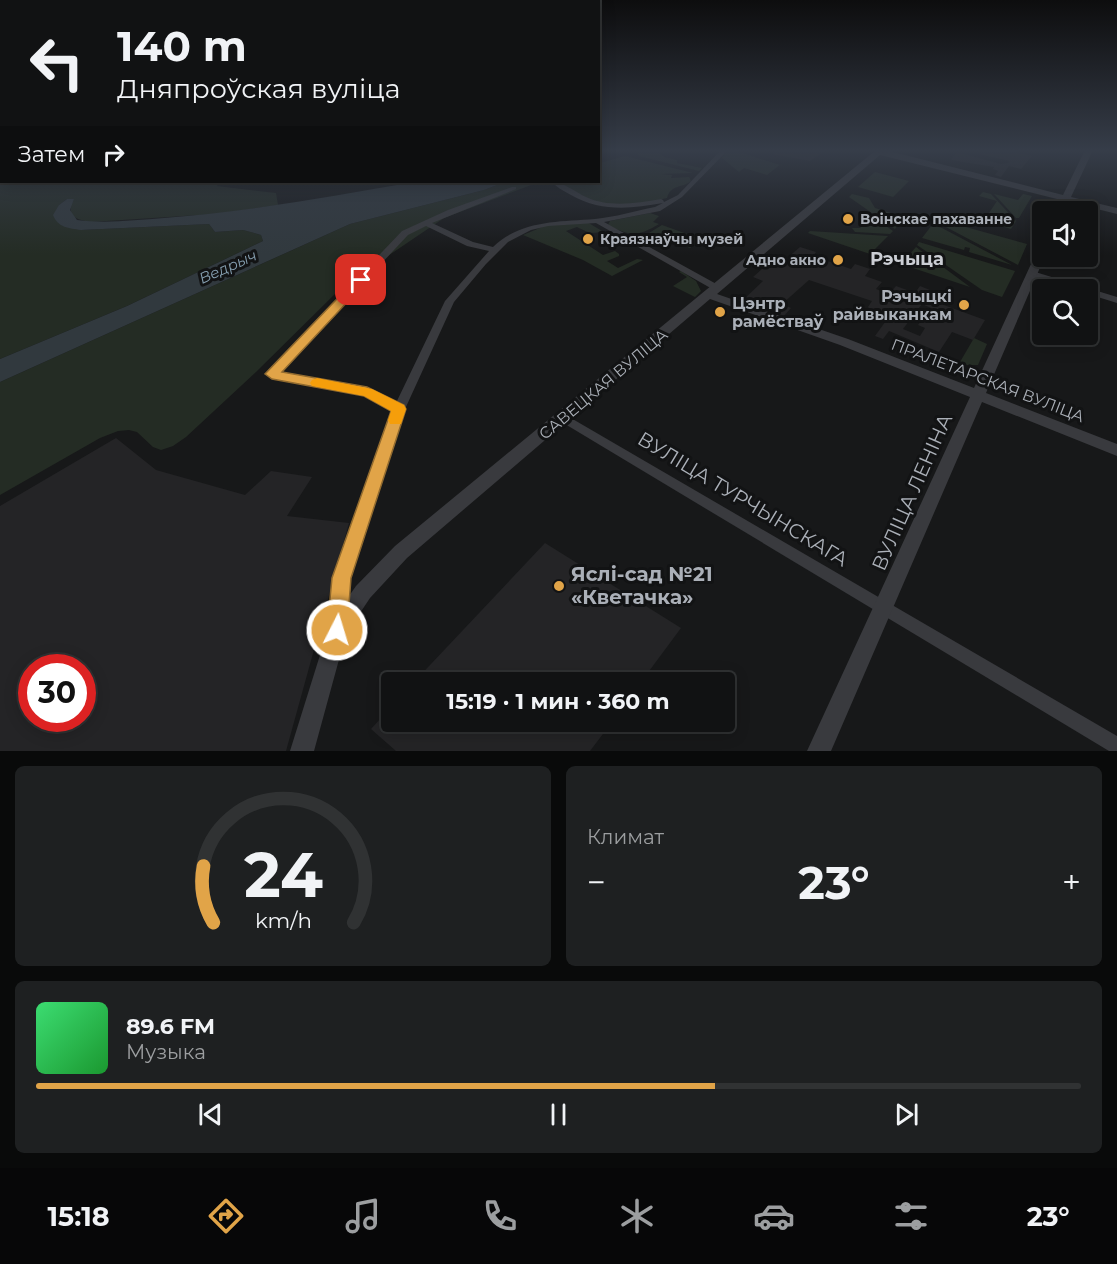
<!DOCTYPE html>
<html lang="ru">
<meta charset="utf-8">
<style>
:root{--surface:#111213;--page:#1e2021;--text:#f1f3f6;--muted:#9c9ea0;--line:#303233;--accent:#e1a448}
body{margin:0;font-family:Montserrat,sans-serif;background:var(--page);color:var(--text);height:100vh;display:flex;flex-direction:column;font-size:22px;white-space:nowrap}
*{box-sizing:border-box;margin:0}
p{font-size:20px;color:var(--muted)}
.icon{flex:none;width:33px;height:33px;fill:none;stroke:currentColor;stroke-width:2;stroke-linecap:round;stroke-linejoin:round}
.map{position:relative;height:751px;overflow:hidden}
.side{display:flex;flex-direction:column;gap:15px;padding:15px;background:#090a0a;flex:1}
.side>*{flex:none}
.guide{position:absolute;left:0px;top:0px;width:600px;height:183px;box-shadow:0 3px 15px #0003,0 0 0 2px var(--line);background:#111213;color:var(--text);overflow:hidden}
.fabs{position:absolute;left:1032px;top:201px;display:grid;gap:12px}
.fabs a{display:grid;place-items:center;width:66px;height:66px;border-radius:6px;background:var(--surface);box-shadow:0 3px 15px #0003,0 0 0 2px var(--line);font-size:30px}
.speed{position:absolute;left:18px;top:654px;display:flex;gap:12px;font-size:30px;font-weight:700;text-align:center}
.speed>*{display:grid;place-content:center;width:78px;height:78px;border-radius:50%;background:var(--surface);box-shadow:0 3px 15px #0003,0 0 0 2px var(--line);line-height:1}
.speed .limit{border:9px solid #d22;background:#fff;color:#111}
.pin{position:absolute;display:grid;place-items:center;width:51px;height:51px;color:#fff;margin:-26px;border-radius:12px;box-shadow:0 3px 9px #0006}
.me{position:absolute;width:66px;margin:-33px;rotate:5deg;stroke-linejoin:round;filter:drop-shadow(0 0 4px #0008)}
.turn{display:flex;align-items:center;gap:21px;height:126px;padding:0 18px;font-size:27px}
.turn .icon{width:78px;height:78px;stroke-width:2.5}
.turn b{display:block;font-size:42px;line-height:51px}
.then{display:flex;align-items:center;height:57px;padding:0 18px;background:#0003;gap:12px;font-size:22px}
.big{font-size:45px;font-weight:700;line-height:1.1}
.side .card{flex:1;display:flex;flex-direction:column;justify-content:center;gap:9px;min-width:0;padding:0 21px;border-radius:9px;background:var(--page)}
.side .dial{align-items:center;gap:0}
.dial svg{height:156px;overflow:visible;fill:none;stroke:var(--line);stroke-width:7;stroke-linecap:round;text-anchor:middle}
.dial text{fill:var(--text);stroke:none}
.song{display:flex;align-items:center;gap:18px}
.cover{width:72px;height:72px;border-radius:9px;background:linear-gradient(135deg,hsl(140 70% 55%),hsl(130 70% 35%))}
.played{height:6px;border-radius:3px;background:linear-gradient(90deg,var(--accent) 65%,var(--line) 65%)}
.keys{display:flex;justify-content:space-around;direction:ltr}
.heat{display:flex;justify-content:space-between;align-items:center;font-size:33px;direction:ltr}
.side .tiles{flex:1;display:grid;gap:15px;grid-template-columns:1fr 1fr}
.card:last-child{grid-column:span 2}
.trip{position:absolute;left:381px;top:672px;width:354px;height:60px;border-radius:6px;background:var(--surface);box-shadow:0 3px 15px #0003,0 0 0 2px var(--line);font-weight:700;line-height:60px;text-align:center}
.menu{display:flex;height:96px;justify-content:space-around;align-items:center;background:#070708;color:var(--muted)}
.menu .icon{width:42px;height:42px}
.menu .on{color:var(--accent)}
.menu b{font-size:27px;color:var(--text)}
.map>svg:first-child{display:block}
.built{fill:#242426;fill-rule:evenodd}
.green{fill:#242c24}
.water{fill:#31393e}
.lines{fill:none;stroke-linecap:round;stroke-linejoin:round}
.minor{fill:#393a3e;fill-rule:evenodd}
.tertiary{fill:#393a3e;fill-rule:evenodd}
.route{fill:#e1a448;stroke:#926b2f;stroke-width:1.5}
.slow{fill:#f59e0b}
.poi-dot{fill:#e1a448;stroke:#121314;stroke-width:2}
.labels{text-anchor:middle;stroke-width:6;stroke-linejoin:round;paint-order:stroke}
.far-poi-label{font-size:14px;font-weight:bold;fill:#abb0b8;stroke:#121314;text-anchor:start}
.far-water-label{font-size:15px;font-style:italic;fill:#859eaf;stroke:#121314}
.poi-label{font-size:16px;font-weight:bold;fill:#abb0b8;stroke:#121314;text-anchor:end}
.street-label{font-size:16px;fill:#abb0b8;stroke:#121314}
.far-district-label{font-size:18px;font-weight:bold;fill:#cbced4;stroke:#121314}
.near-street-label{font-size:20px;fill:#abb0b8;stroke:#121314}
.near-poi-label{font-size:20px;font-weight:bold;fill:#abb0b8;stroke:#121314;text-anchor:start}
</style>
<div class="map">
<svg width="1117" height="751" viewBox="0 0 1117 751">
<rect width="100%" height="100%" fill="#171819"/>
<g class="built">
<path d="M775,150h51l-16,11 -38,-7z"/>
<path d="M982,150h35l-1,2 16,4 -11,13 -12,-3 -8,11 -6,-2 3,-4 -5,-2 1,-2 -43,-7 6,-8 44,12 7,-1 1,-2 -30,-7z"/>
<path d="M800,247l16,5 -3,4 38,13 4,-5 15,5 -5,7 17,6 -6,7 13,5 7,-8 19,7 5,-7 15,6 -5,8 55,20 -12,20 -21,-8 -13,20 -50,-21 -6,8 -8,-3 13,-18 -15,-6 -5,-5 4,-6 -63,-21 -27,24 9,4 -7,8 -41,-16 20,-19 -10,-4 17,-15 9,3zM922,304l9,4 -13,17 7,3 -5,8 -17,-7z"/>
<path d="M116,438l40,32 89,25 26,-24 41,6 -25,39 62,7 -63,228h-286v-245zM32,668h50v50h-50z"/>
<path d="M545,543l136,85 -40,54h-227z"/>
<path d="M391,707l1,15h220l-22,29h-194l-25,-22z"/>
</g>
<g class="green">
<path d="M642,150h20l-3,3 5,4 13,3v3l25,5 -3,3 -60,-15 -1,-3z"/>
<path d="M733,150l47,15 -13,10 -23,-7 -5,4 -17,-14 5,-7z"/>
<path d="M625,156l68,17 -33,1 12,1 -1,3 18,-1 2,4c-8,7 -20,3 -24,17 -46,11 -69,13 -108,-16h39l1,-19z"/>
<path d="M875,172l34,9 -16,16 -35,-10z"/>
<path d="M0,176l2,6h73l-2,1 6,2 19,-3h122l-3,4 59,7 2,12 -63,9 -124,8c-15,-2 -26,-6 -17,-23h-7l-8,6 22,25 128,-6 6,8 28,-2 18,5 2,6 -136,65 -127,53z"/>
<path d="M505,182h34l-95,36 -102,69 -86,85 -70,65 -13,9 -12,4 -8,-3 -16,-15 -8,-2 -11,1 -18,7 -100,57v-113l350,-158 134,-34z"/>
<path d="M983,192l8,2 25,27 -5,8 -21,-6 3,-5 -6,-2 10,-15 -18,-5z"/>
<path d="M852,194l17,4 6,10 29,9 -9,12 -46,-32z"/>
<path d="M994,194l24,6 5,-6 9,2 -13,22h-3z"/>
<path d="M650,213l9,3 -6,6 6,2c-21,13 -30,12 -51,1l2,-4z"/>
<path d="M865,216h7l21,15 -3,3 -35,-2 -3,-4h8l7,-8z"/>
<path d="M937,219l90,25 -9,21 -74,-39v-2l-9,-2z"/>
<path d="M587,222l15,9c-10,4 -15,1 -25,-4l-11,4 37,24 12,-4 4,3v2l-12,5 11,7 19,-9 6,1 -31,16 -29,-16 -60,-25 24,-10z"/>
<path d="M662,225l39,14 -11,9 -41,-15z"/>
<path d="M932,225l10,3 70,37 -43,-13 1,-4 -5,-1 -1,3 -42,-12z"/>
<path d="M810,231l78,5 -18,18 -62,-21z"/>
<path d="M919,242l96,29 -13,26 -20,-7 -65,-45z"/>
<path d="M916,247l54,40 -69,-23z"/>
<path d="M681,271l15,10 5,10 -6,6 -22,-11 14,-9 -8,-5z"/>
<path d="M974,338l13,6 -9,21h-11l-7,-3z"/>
</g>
<path class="water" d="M415,182h90l-21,8 -134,34 -350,158v-23l127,-53 136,-65 -2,-6 -18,-5 -28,2 -6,-8 -128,6c-12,-2 -23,-2 -28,-15l6,-10 8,-6h7l-4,11 7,10c28,4 58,0 87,-2 85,-6 168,-22 251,-36z"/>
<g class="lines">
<g class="minor">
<path d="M721,150h7l-46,47 -22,14 -56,11 116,64v4h-6l-118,-67 -48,3 -17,4 -23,12 -22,22 -32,38 -49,107 -57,169 -3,47 -3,5 -5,2 -5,-2 -3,-5 5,-47 59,-167 -29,-16 -92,-18 -5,-3 1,-2 134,-141 46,-21 64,-23h4v2l-84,34 41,19 20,5c28,-27 65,-25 102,-28 20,-2 40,-8 60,-12l8,-4c-33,6 -62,9 -92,-8 -7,-4 -15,-8 -19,-13 12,0 23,10 34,15 24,11 50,6 75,2l2,1 1,2 14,-7zM426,226l41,20 22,5 -44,50 -49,102 -29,-15 -87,-16 128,-137z"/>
<path d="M1032,271l85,26v6l-29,-9v-4h-16l-43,-14 -1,-2z"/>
<path d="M564,414l553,322v15h-8l-549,-330 -2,-3 2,-3z"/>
</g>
<path class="tertiary" d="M876,150h9l178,45 22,-45h8l-22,47 46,11v6l-48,-12 -4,10h-9l5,-12 -181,-45 -163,139 131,45 126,49 63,-137 5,-3v8h3l-59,137 131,51v12l-135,-54 -151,349h-24l163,-354 -130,-52 -130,-46 -303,259 -37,40 -24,36 -32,117h-24l40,-128 26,-37 39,-40z"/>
</g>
<linearGradient id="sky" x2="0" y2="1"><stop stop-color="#0d0d0e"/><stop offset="0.59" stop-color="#363d49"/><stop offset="1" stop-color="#363d49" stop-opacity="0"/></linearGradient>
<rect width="1117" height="255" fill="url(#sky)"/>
<path class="route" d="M361,277l4,1v5l-83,89 85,15 37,18 2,4 -55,169 -4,52 -3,7 -7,2 -7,-2 -3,-7 5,-52 59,-167 -27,-15 -92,-17 -7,-5 92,-96z"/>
<path class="slow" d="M317,378l55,11 32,16 2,4 -5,15h-11l-2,-4 3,-9 -27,-15 -52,-10 -2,-3 2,-3z"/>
<g class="poi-dot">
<circle cx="848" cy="219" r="6"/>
<circle cx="588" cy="239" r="6"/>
<circle cx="838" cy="260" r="6"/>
<circle cx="964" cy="305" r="6"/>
<circle cx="720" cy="312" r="6"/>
<circle cx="559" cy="586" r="6"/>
</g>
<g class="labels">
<g class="far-poi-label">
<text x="860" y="224">Воінскае пахаванне</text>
<text x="600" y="244">Краязнаўчы музей</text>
<text x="826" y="265" text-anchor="end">Адно акно</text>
</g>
<g class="far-water-label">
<text transform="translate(228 267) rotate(-24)" y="5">Ведрыч</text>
</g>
<g class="poi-label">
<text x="952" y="302">Рэчыцкі<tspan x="952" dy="18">райвыканкам</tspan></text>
<text x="732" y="309" text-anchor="start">Цэнтр<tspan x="732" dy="18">рамёстваў</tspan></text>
</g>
<g class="street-label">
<text transform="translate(988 380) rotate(21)" y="6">ПРАЛЕТАРСКАЯ ВУЛІЦА</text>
<text transform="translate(603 384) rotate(-40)" y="6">САВЕЦКАЯ ВУЛІЦА</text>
</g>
<g class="far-district-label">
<text x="907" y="265">Рэчыца</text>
</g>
<g class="near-street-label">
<text transform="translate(912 492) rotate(-66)" y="7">ВУЛІЦА ЛЕНІНА</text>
<text transform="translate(743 499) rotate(31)" y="7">ВУЛІЦА ТУРЧЫНСКАГА</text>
</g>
<g class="near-poi-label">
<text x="571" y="581">Яслі-сад №21<tspan x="571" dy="23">«Кветачка»</tspan></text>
</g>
</g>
</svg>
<div class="fabs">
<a><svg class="icon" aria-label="sound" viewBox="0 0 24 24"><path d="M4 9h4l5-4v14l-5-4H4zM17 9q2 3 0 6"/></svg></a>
<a><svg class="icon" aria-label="search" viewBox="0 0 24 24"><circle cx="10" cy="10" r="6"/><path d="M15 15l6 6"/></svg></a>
</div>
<div class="speed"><div class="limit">30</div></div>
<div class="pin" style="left:361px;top:280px;background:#d93025"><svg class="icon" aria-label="arrive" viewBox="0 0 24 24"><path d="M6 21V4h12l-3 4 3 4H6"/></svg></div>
<svg class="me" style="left:337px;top:630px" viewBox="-20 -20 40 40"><circle r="17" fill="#e1a448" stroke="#fff" stroke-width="3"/><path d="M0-11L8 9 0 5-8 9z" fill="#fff"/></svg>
<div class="trip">15:19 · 1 мин · 360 m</div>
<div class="guide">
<div class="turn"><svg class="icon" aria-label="left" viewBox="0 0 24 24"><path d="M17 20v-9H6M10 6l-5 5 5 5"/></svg><div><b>140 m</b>Дняпроўская вуліца</div></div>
<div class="then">Затем<svg class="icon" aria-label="right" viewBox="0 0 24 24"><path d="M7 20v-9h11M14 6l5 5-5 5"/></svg></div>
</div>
</div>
<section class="side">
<div class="tiles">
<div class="card dial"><svg viewBox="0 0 100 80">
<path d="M14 69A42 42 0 1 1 86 69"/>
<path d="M14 69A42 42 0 0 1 9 40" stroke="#e1a448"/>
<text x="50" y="56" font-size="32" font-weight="700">24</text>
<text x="50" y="72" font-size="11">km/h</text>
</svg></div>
<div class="card"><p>Климат</p>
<div class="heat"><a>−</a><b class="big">23°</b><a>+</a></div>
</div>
<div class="card">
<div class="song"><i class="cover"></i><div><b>89.6 FM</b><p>Музыка</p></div></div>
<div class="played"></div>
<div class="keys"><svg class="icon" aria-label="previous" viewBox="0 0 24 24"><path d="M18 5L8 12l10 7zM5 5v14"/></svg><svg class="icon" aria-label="pause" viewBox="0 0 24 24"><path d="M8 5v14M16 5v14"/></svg><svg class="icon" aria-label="next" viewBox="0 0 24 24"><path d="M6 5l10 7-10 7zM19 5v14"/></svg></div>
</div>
</div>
</section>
<nav class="menu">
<b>15:18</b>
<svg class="icon on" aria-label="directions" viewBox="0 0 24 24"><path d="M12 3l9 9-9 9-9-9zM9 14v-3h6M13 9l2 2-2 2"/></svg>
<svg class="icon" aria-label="music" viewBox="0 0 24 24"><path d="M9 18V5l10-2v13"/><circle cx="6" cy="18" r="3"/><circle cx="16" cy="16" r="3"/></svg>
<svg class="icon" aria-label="phone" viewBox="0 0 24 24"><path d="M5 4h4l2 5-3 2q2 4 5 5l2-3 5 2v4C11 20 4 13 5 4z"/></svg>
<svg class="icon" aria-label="climate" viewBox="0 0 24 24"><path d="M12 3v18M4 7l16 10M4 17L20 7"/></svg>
<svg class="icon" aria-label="car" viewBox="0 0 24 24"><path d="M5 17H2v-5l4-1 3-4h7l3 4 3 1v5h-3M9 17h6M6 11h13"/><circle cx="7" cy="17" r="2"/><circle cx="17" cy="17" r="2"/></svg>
<svg class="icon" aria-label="filters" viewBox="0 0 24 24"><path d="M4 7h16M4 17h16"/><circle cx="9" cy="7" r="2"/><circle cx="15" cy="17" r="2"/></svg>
<b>23°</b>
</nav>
